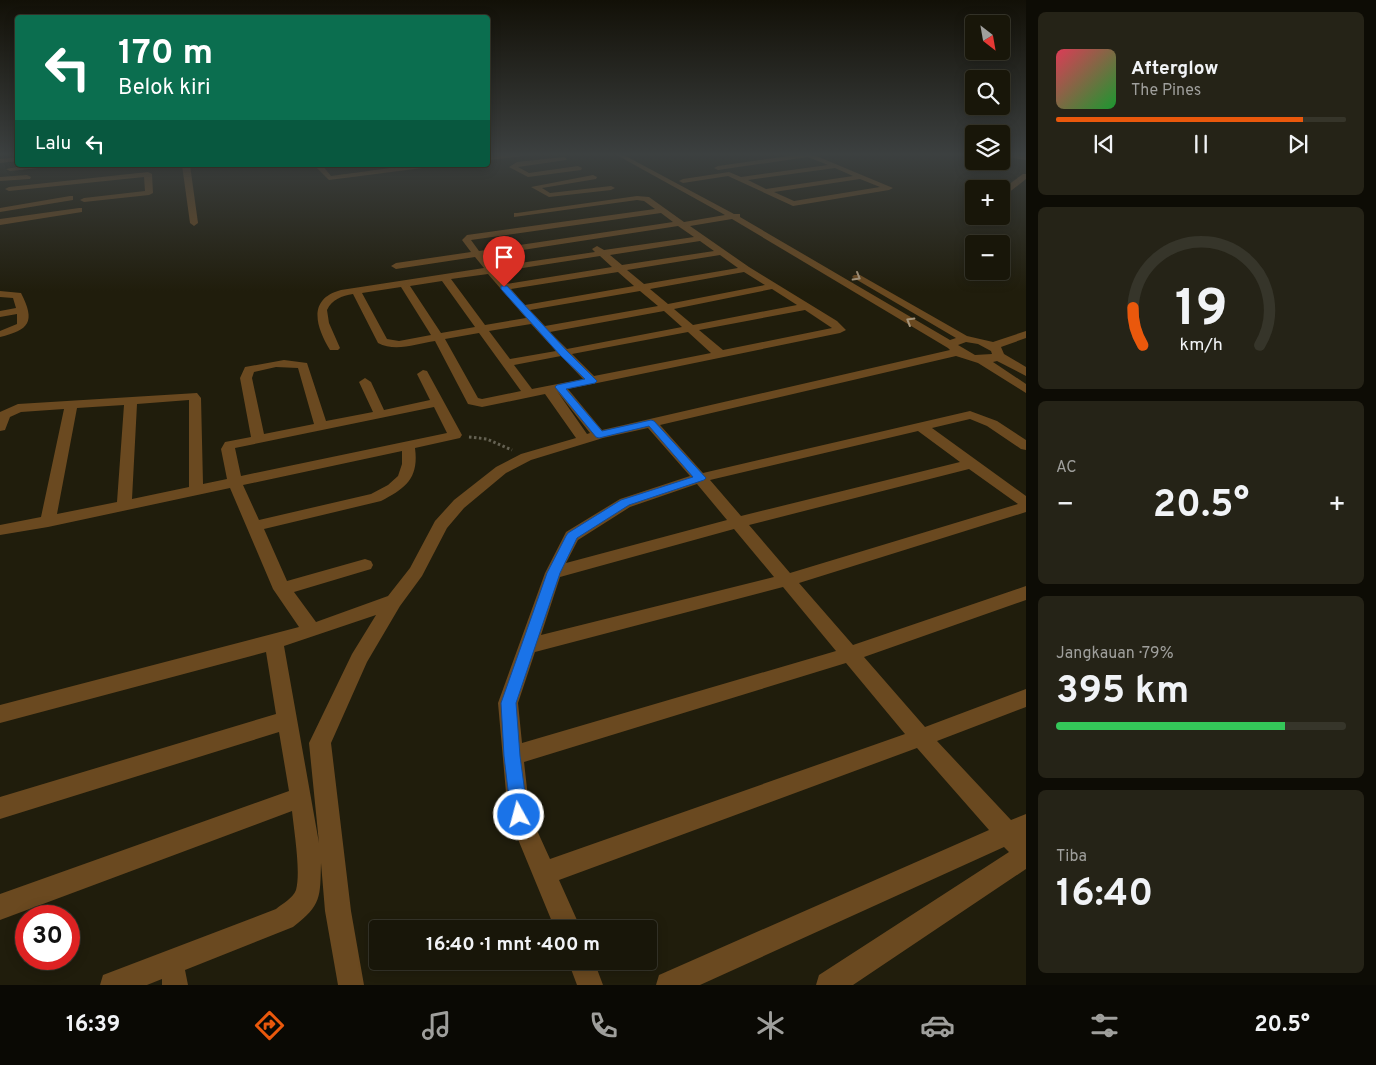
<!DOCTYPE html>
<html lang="id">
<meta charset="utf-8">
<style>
:root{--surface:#181609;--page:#252317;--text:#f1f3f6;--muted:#9f9f9c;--line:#36352a;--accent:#ea580c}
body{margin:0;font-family:Overpass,sans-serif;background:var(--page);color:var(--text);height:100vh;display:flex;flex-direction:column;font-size:19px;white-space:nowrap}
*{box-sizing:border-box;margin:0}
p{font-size:16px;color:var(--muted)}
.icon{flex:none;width:28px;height:28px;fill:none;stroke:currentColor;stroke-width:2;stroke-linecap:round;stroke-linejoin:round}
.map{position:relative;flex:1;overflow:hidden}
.panel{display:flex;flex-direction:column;gap:12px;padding:12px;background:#0d0c05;width:350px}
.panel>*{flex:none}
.guide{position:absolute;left:15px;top:15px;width:475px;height:152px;border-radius:5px;box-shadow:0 2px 12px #0003,0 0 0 1px var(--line);background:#0b6e4f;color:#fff;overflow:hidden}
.needle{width:32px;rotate:149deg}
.controls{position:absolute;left:965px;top:15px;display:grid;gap:10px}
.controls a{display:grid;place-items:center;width:45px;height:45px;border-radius:5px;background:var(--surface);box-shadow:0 2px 12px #0003,0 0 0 1px var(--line);font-size:25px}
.speed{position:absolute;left:15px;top:905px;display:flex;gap:10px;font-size:25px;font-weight:700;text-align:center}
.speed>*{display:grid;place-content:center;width:65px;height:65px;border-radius:50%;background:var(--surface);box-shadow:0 2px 12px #0003,0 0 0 1px var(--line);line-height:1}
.speed .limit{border:8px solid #d22;background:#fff;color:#111}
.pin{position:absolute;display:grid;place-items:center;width:42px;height:42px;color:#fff;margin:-51px -21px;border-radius:50% 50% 50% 0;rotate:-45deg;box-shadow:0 0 5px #0007}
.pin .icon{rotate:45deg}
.me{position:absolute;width:55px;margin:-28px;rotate:353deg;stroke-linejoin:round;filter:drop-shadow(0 0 4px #0008)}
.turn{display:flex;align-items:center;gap:18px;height:105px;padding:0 20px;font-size:22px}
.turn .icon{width:65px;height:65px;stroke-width:2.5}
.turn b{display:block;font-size:35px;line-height:42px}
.then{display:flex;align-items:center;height:48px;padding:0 20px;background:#0003;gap:10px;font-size:19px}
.big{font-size:38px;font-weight:700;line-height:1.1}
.panel .tile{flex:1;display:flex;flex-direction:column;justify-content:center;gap:8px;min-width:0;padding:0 18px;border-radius:8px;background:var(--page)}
.panel .dial{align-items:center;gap:0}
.dial svg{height:130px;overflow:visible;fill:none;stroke:var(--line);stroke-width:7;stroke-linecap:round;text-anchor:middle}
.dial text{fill:var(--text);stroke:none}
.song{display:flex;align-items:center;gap:15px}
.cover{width:60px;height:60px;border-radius:8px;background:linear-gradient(135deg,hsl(350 70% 55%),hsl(130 70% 35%))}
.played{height:5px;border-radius:2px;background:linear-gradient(90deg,var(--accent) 85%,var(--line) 85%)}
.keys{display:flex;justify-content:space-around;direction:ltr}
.heat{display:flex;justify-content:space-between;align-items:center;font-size:28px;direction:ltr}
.charge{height:8px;border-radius:4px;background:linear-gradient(90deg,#34c759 79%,var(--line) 0)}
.trip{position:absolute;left:369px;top:920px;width:288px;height:50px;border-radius:5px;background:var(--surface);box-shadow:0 2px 12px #0003,0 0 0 1px var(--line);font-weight:700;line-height:50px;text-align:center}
.dock{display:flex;height:80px;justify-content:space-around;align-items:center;background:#0a0904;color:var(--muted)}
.dock .icon{width:35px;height:35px}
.dock .current{color:var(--accent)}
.dock b{font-size:22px;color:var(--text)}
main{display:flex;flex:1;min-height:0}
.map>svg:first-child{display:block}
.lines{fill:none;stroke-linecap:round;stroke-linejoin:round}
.path{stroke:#646152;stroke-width:3;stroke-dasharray:2.5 2.5;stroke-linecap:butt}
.street{fill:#6a4920;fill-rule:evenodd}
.oneway{stroke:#a6957b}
.route{fill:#1a73e8;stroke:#114b97}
</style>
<main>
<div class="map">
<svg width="1026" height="985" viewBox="0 0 1026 985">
<rect width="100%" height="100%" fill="#201d0c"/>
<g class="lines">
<path class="path" d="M469,437l18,2 25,11"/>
<g class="street">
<path d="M517,153h18l-3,2 -44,5v-4z"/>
<path d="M613,153h7l114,61h6v3l210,123 6,-2 -104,-61 2,-2h6l107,61 26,6 33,-11v7l-25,9 3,7 22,13v9l-29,-15 -4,1 33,22v9l-48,-30 -22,-7 -296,69 43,48 267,-62 27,10 29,19v10l-5,-1 -34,-23 -17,-7 -38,9 94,68v16l-227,71 54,62 173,-59v14l-162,57 61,70 101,-38v18l-89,34 74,79 15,-6v55l-173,116h-37l3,-10 190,-123 -5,-5 -304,138h-44l3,-10 330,-145 -72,-82 -358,132 22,49h-26l-47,-114 -10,-112 47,-130 21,-41 54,-33 70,-23 -42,-48 -45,10 -72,22 -25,13 -42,35 -17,20 -25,48 -22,30 -33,56 -36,81 20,168 13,74h-26l-13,-74 -4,-48c-1,34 1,42 -28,64l-108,43 3,15h-26v-6l-15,6h-47l3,-10 173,-66c6,-5 17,-11 20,-19 5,-18 -2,-59 -4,-79l-292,109v-26l289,-103 -10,-59 -279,87v-22l276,-83 -10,-62 -266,71v-18l299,-78 -26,-38 -43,-101 -182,39 -48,8v-10l41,-8 23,-108 -43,3 -11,5 -5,13 -5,1v-19l18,-8 179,-11 4,5 2,86 24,-5 -6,-30 4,-7 26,-5 -11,-59 5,-11 39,-7 23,3 19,58 47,-9 -14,-30 6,-4 6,4 13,28 46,-10 -13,-26 6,-4 4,1 35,64 -2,3 -45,10c4,30 -9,40 -34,53l-117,28 23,52 78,-22 6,2 2,4 -2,4 -77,23 22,30 72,-26 22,-28 25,-47 19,-21 42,-33 25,-13 55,-16 -31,-44 -63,13 -14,-3 -33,-63c-19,3 -40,11 -57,2l-25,-49c-11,2 -21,5 -26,16l2,13 11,25 -2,2h-8c-14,-23 -23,-51 11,-60l143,-22 -9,-11 -79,12 -5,-3 5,-3 75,-11 -9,-12 5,-5 188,-26 -11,-8 -7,-1 -123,17v-4h3l120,-17 12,1 35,25 41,-7zM661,213l12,9 -194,29 -8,-11zM732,219l216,129 2,2 -348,80 -34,-41 272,-56 6,-3 -9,-9 -88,-54 -59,-41zM678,226l16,11 -90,13 -7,-4 -5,3 3,3 -102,15 -10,-11zM700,241l14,10 -92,14 -12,-10zM720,255l18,13 -94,16 -17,-14zM600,256l12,11 -106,17 -9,-12zM618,272l16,14 -109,19 -14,-16zM744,272l21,13 -97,19 -18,-15zM488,274l38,44 -41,7 -34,-46zM442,281l33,46 -34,6 -31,-47zM401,287l30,48 -32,6 -12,-2 -25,-46zM772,289l25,16 -104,20 -19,-16zM640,291l18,15 -113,20 -15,-16zM805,310l27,18 -109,22 -24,-20zM664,311l18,16 -115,22 -17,-17zM531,324l25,27 -46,8 -21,-28zM688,332l23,21 -117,23 -22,-22zM479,333l42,58 -39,8 -4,-1 -33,-59zM966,342l12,2 13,7 1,3 -17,1 -17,-10zM561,356l22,23 -51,10 -18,-24zM276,367l22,1 16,56 -50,10 -12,-56 2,-6zM557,391l33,42 -3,1zM189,400v87l-57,12 5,-95zM124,405l-7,97 -60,12 20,-106zM434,407l13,26 -206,43 -6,-28zM918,431l42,31 -219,54 -31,-36zM402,451v13l-4,12 -10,9 -17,9 -112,26 -16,-35zM969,469l49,35 -228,69 -41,-48zM697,484l30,36 -161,43 12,-23 52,-33zM734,529l40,48 -233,58 19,-58zM783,587l53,64 -314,92 -4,-40 17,-51zM376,615l-24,39 -43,89 10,100 -35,-197zM846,663l59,71 -355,125 -20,-44 -6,-53z"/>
<path d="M809,153l84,35 -4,2 -96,16 -65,-30 -45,7 -4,-2 4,-2 46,-7 12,5 87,-12 -20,-8 -90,13 -4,-2 4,-2zM835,168l18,8 -87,13 -18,-9zM860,179l20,8 -86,14 -20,-9z"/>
<path d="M1001,153l25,3v4l-25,-4z"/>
<path d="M18,157v4l-18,2v-4z"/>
<path d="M564,157l3,2 -1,1 -48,7 11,6 49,-7 4,2 -1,2 -53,7 -19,-10 8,-5z"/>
<path d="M28,165h24l-4,2 -38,4 -4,-2z"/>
<path d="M182,165h8l8,58 -4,3 -4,-3z"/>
<path d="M314,165h8l9,11 82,-11h21l-4,2 -101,13z"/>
<path d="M148,172l4,2 1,19 -4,2 -65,7 -4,-2 4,-2 61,-7 -1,-14 -135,14 -4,-2 4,-2z"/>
<path d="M1023,174h3v5l-19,15h-6v-4z"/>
<path d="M27,175l4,2 -1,2 -30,2v-4z"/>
<path d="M593,175l4,2 -1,2 -54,9 8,5 61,-7 4,2 -4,2 -62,7 -18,-10z"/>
<path d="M70,196h3v4l-73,12v-4z"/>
<path d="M79,208h3v4l-82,13v-6z"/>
<path d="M0,291l21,2c15,29 8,37 -21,44v-6l17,-7v-10l-17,3v-6l16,-3 -3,-10 -13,-1z"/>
<path d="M568,961h26l9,24h-26z"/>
</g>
</g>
<defs><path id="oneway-chevron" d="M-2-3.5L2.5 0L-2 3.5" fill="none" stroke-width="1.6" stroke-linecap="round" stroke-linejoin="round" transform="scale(1.25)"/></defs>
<g class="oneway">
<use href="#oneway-chevron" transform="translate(857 277) rotate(30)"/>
<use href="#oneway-chevron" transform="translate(910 321) rotate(-149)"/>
</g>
<linearGradient id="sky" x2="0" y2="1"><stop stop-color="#121007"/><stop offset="0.53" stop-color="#3c4040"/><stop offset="1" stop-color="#3c4040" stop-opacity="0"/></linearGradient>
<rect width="1026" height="291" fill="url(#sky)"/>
<path class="route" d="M501,286h6l60,65 30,30 -2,2 -29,6 36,42 49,-11 3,1 52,57 -2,2 -75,25 -52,33 -17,35 -44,130 4,53 8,59 -3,6 -6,3 -6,-3 -2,-6 -7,-59 -3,-53 46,-130 19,-37 2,-3 53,-33 72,-23 -44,-51 -50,12 -3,-1 -41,-50 2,-2 28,-6 -25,-24 -59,-66z"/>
</svg>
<div class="controls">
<a><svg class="needle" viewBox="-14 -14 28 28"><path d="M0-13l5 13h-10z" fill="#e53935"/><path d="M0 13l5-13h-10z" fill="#9f9f9c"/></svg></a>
<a><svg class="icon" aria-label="search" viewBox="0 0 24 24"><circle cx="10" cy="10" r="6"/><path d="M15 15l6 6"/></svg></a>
<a><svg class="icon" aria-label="layers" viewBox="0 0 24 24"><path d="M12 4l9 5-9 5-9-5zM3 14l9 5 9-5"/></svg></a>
<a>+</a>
<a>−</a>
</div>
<div class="speed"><div class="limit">30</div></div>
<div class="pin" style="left:504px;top:287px;background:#d93025"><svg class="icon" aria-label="arrive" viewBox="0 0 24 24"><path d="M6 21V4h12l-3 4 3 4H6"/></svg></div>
<svg class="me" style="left:519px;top:815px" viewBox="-20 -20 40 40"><circle r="17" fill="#1a73e8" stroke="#fff" stroke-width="3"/><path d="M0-11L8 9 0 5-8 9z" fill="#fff"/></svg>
<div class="trip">16:40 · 1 mnt · 400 m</div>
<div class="guide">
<div class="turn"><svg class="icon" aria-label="left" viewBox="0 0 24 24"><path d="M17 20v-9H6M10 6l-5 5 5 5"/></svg><div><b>170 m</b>Belok kiri</div></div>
<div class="then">Lalu<svg class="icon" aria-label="left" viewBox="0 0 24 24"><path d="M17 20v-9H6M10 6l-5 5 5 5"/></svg></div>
</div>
</div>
<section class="panel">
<div class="tile">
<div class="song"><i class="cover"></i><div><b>Afterglow</b><p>The Pines</p></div></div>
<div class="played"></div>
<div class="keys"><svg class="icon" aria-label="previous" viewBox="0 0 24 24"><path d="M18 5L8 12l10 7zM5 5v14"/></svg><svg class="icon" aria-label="pause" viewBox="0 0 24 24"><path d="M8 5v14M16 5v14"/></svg><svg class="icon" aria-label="next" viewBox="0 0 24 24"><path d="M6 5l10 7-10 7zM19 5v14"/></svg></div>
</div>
<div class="tile dial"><svg viewBox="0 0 100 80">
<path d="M14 69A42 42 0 1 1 86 69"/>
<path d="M14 69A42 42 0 0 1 8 46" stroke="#ea580c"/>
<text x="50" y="56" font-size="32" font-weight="700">19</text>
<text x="50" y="72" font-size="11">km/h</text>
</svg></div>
<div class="tile"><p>AC</p>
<div class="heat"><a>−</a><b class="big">20.5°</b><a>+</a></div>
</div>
<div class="tile"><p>Jangkauan · 79%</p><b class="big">395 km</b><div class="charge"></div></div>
<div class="tile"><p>Tiba</p><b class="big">16:40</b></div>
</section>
</main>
<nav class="dock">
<b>16:39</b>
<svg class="icon current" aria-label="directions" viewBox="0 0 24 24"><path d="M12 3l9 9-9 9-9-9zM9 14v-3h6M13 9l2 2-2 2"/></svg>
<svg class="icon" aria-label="music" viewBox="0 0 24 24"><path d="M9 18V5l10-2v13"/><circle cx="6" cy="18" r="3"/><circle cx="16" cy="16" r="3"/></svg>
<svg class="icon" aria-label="phone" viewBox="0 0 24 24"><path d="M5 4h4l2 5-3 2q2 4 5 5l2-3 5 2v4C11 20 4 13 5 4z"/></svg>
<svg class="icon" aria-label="climate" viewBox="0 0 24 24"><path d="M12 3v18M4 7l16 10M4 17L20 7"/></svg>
<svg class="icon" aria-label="car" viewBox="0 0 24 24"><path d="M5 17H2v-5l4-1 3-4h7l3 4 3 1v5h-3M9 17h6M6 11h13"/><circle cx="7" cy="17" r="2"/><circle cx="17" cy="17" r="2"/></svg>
<svg class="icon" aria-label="filters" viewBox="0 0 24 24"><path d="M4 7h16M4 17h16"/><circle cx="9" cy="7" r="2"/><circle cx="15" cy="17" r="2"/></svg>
<b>20.5°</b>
</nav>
